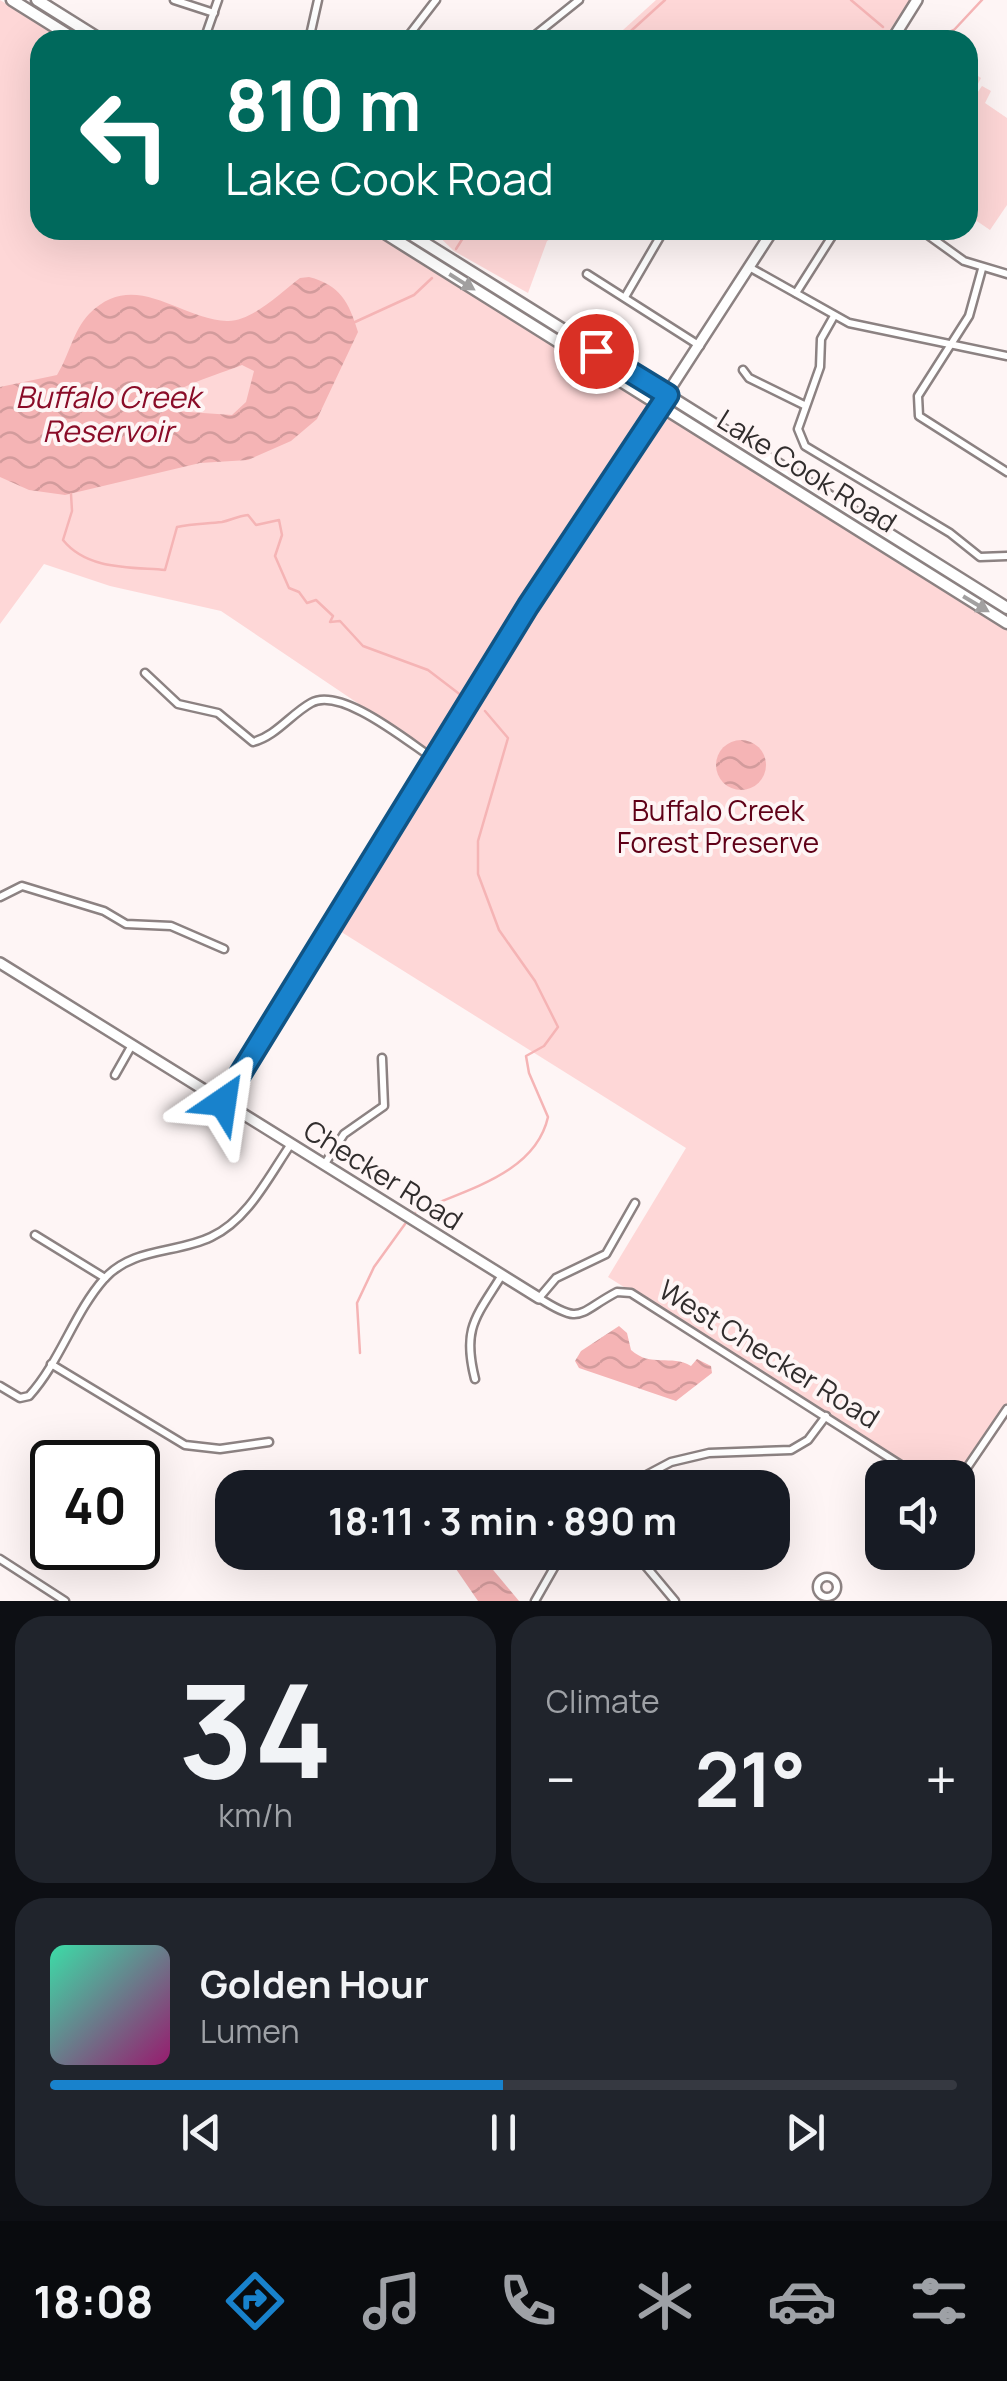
<!DOCTYPE html>
<meta charset="utf-8">
<style>
:root{--surface:#171b24;--page:#20242c;--text:#f1f3f6;--muted:#9ea1a6;--line:#363941;--accent:#1882cc}
body{margin:0;font-family:Manrope,sans-serif;background:var(--page);color:var(--text);height:100vh;display:flex;flex-direction:column;font-size:38px;white-space:nowrap}
*{box-sizing:border-box;margin:0}
p{font-size:32px;color:var(--muted)}
.icon{flex:none;width:55px;height:55px;fill:none;stroke:currentColor;stroke-width:2;stroke-linecap:round;stroke-linejoin:round}
.map{position:relative;height:1601px;overflow:hidden}
.side{display:flex;flex-direction:column;gap:15px;padding:15px;background:#0d0f14;flex:1}
.side>*{flex:none}
.top-card{position:absolute;left:30px;top:30px;width:948px;height:210px;border-radius:30px;box-shadow:0 10px 40px #0002;background:#00695c;color:#fff;overflow:hidden}
.controls{position:absolute;left:865px;top:1460px;display:grid;gap:20px}
.controls a{display:grid;place-items:center;width:110px;height:110px;border-radius:20px;background:var(--surface);box-shadow:0 10px 40px #0002;font-size:50px}
.speed{position:absolute;left:30px;top:1440px;display:flex;gap:20px;font-size:50px;font-weight:700;text-align:center}
.speed>*{display:grid;place-content:center;width:130px;height:130px;border-radius:50%;background:var(--surface);box-shadow:0 10px 40px #0002;line-height:1}
.speed .limit{border:5px solid #111;border-radius:15px;background:#fff;color:#111}
.pin{position:absolute;display:grid;place-items:center;width:85px;height:85px;color:#fff;margin:-42px;border:5px solid #fff;border-radius:50%;box-shadow:0 2px 10px #0007}
.me{position:absolute;width:110px;margin:-55px;rotate:32deg;stroke-linejoin:round;filter:drop-shadow(0 0 8px #0008)}
.turn{display:flex;align-items:center;gap:35px;height:210px;padding:0 30px;font-size:45px}
.turn .icon{width:130px;height:130px;stroke-width:2.5}
.turn b{display:block;font-size:70px;line-height:85px}
.big{font-size:75px;font-weight:700;line-height:1.1}
.side .tile{flex:1;display:flex;flex-direction:column;justify-content:center;gap:15px;min-width:0;padding:0 35px;border-radius:30px;background:var(--page)}
.side .dial{align-items:center;gap:0}
.dial b{font-size:130px;line-height:1}
.song{display:flex;align-items:center;gap:30px}
.cover{width:120px;height:120px;border-radius:15px;background:linear-gradient(135deg,hsl(160 70% 55%),hsl(320 70% 35%))}
.played{height:10px;border-radius:5px;background:linear-gradient(90deg,var(--accent) 50%,var(--line) 50%)}
.keys{display:flex;justify-content:space-around;direction:ltr}
.heat{display:flex;justify-content:space-between;align-items:center;font-size:55px;direction:ltr}
.side .tiles{flex:1;display:grid;gap:15px;grid-template-columns:1fr 1fr}
.tile:last-child{grid-column:span 2}
.trip{position:absolute;left:215px;top:1470px;width:575px;height:100px;border-radius:30px;background:var(--surface);box-shadow:0 10px 40px #0002;font-weight:700;line-height:100px;text-align:center}
.dock{display:flex;height:160px;justify-content:space-around;align-items:center;background:#090b0e;color:var(--muted)}
.dock .icon{width:70px;height:70px}
.dock .selected{color:var(--accent)}
.dock b{font-size:45px;color:var(--text)}
.map>svg:first-child{display:block}
.green{fill:#fed7d7}
.water{fill:url(#water-waves);fill-rule:evenodd}
.lines{fill:none;stroke-linecap:round;stroke-linejoin:round}
.stream{stroke:#f5b4b5;stroke-width:2.5}
.street-casing{stroke:#8c8282;stroke-width:11}
.secondary-casing{stroke:#8c8282;stroke-width:14}
.primary-casing{stroke:#8c8282;stroke-width:15}
.street{stroke:#fff;stroke-width:6}
.secondary{stroke:#fff;stroke-width:9}
.primary{stroke:#fff;stroke-width:10}
.oneway{fill:#a2a0a0}
.route-casing{stroke:#105485;stroke-width:25}
.route{stroke:#1882cc;stroke-width:18}
.labels{text-anchor:middle;stroke-width:8;stroke-linejoin:round;paint-order:stroke}
.street-label{font-size:28px;fill:#312d2d;stroke:#fef5f5}
.park-label{font-size:28px;fill:#5f0017;stroke:#fef5f5}
.water-label{font-size:30px;font-style:italic;fill:#8a0c28;stroke:#fef5f5}
</style>
<div class="map">
<svg width="1007" height="1601" viewBox="0 0 1007 1601">
<defs>
<pattern id="water-waves" width="16" height="10" patternUnits="userSpaceOnUse" patternTransform="scale(2.5)"><rect width="16" height="10" fill="#f5b4b5"/><path d="M0 5q4-4 8 0t8 0" fill="none" stroke="#d29b9c"/></pattern>
</defs>
<rect width="100%" height="100%" fill="#fef5f5"/>
<g class="green">
<path d="M0,0l67,40h-27v190h330l637,398v777l-50,73 -31,-1 -318,-200 78,-129 -351,-220 104,-170 -218,-147 -111,-25 -66,-22 -44,60z"/>
<path d="M656,0h254l-27,40h-271z"/>
<path d="M972,72l9,6 -9,17 3,1 7,-10 9,5 -6,12 22,15v87l-17,25 -22,-15v-136z"/>
<path d="M432,230h134l-19,11 -19,52 -74,-42z"/>
</g>
<g class="water">
<path d="M309,277c31,8 40,25 49,55l-41,87 -26,22 -43,19 -48,3 -135,32 -36,-5 -29,-13v-90l57,-12c12,-19 16,-44 32,-61 46,-46 89,5 138,7 25,1 54,-29 73,-43zM242,365l12,6 -8,31 -14,13 -58,-4 -1,-17c7,-8 54,-23 69,-29z"/>
<circle cx="741" cy="765" r="25"/>
<path d="M619,1326l8,7 4,17c20,18 40,4 60,16l6,-7 14,7 1,7 -36,28 -97,-33 -4,-7 6,-10z"/>
<path d="M445,1553h34l40,48h-41z"/>
</g>
<g class="lines">
<g class="stream">
<path d="M851,0l32,27"/>
<path d="M621,40l44,-40"/>
<path d="M930,40l24,-10 28,-30"/>
<path d="M456,249l12,-19"/>
<path d="M355,322l59,-27 18,-17"/>
<path d="M71,494l1,17 -9,29c24,30 67,27 102,30l12,-43c16,-4 30,-3 45,-5 9,-2 16,-6 26,-7l8,10 23,-5 3,15 -7,21 14,32 10,4 8,11 9,-3 17,16 -3,6 10,-1 23,25 65,24 34,26"/>
<path d="M416,1212c47,-22 119,-37 132,-95l-19,-44 -3,-17 18,-10 14,-19 -23,-46 -36,-51 -21,-56v-33l30,-103 -23,-27"/>
<path d="M360,1353l-3,-50 17,-36 31,-43"/>
</g>
<g class="street-casing">
<g id="street">
<path d="M174,0l40,13"/>
<path d="M409,35l27,-35"/>
<path d="M204,40l14,-40"/>
<path d="M309,40l9,-40"/>
<path d="M529,40l50,-40"/>
<path d="M921,230l43,31 43,13"/>
<path d="M749,267l100,56 158,33"/>
<path d="M982,269l-13,47 -51,80 1,20 88,56"/>
<path d="M587,274l113,72"/>
<path d="M796,293l40,-63"/>
<path d="M625,297l39,-67"/>
<path d="M834,316l-13,23 -1,28 -22,62 7,17 145,87 30,24 27,-1"/>
<path d="M743,370l6,8 55,27"/>
<path d="M145,673l33,31 40,9 35,29c23,-6 38,-28 58,-39 30,-17 97,39 123,56"/>
<path d="M0,897l22,-11 82,25 22,13 45,2 53,23"/>
<path d="M115,1075l17,-30"/>
<path d="M324,1165l20,-31 40,-28 -2,-48"/>
<path d="M635,1203l-29,51 -50,24 -17,20c44,28 38,15 78,-6l14,1 290,185"/>
<path d="M35,1235l70,43"/>
<path d="M51,1364l134,81 35,4 49,-7"/>
<path d="M475,1379c-13,-51 1,-62 27,-104"/>
<path d="M0,1386l20,12 9,-2c31,-34 45,-83 75,-117 29,-32 72,-25 107,-42 37,-17 58,-61 80,-93"/>
<path d="M958,1481l49,-72"/>
<path d="M622,1488l49,-26 38,-9 82,-3 17,-10 18,-24"/>
<path d="M634,1552l41,49"/>
<path d="M0,1559l65,42"/>
<circle cx="827" cy="1587" r="10"/>
<path d="M535,1601l28,-49"/>
</g>
</g>
<g class="secondary-casing">
<g id="secondary">
<path d="M892,40l25,-40"/>
<path d="M0,963l539,335"/>
<path d="M223,1102l306,-495 244,-377"/>
</g>
</g>
<g class="primary-casing">
<g id="primary">
<path d="M12,0l64,40"/>
<path d="M37,0l64,40"/>
<path d="M380,230l627,393"/>
<path d="M404,230l603,378"/>
</g>
</g>
<use href="#street" class="street"/>
<use href="#secondary" class="secondary"/>
<use href="#primary" class="primary"/>
</g>
<defs><path id="oneway-solid" d="M-6-.8H1V-3.2L6.5 0L1 3.2V.8H-6Z" transform="scale(2.5)"/></defs>
<g class="oneway">
<use href="#oneway-solid" transform="translate(462 282) rotate(32)"/>
<use href="#oneway-solid" transform="translate(976 604) rotate(31)"/>
</g>
<g class="lines">
<g class="route-casing">
<path id="route" d="M223,1102l305,-496 140,-211 -72,-44"/>
</g>
<use href="#route" class="route"/>
</g>
<g class="labels">
<g class="street-label">
<text transform="translate(807 471) rotate(32)" y="10">Lake Cook Road</text>
<text transform="translate(383 1175) rotate(32)" y="10">Checker Road</text>
<text transform="translate(769 1354) rotate(32)" y="10">West Checker Road</text>
</g>
<g class="park-label">
<text x="718" y="821">Buffalo Creek<tspan x="718" dy="32">Forest Preserve</tspan></text>
</g>
<g class="water-label">
<text x="108" y="408">Buffalo Creek<tspan x="108" dy="34">Reservoir</tspan></text>
</g>
</g>
</svg>
<div class="controls">
<a><svg class="icon" aria-label="sound" viewBox="0 0 24 24"><path d="M4 9h4l5-4v14l-5-4H4zM17 9q2 3 0 6"/></svg></a>
</div>
<div class="speed"><div class="limit">40</div></div>
<div class="pin" style="left:596px;top:351px;background:#d93025"><svg class="icon" aria-label="arrive" viewBox="0 0 24 24"><path d="M6 21V4h12l-3 4 3 4H6"/></svg></div>
<svg class="me" style="left:223px;top:1102px" viewBox="-20 -20 40 40"><path d="M0-17L14 15 0 8-14 15z" fill="#1882cc" stroke="#fff" stroke-width="4"/></svg>
<div class="trip">18:11 · 3 min · 890 m</div>
<div class="top-card">
<div class="turn"><svg class="icon" aria-label="left" viewBox="0 0 24 24"><path d="M17 20v-9H6M10 6l-5 5 5 5"/></svg><div><b>810 m</b>Lake Cook Road</div></div>
</div>
</div>
<section class="side">
<div class="tiles">
<div class="tile dial"><b>34</b><p>km/h</p></div>
<div class="tile"><p>Climate</p>
<div class="heat"><a>−</a><b class="big">21°</b><a>+</a></div>
</div>
<div class="tile">
<div class="song"><i class="cover"></i><div><b>Golden Hour</b><p>Lumen</p></div></div>
<div class="played"></div>
<div class="keys"><svg class="icon" aria-label="previous" viewBox="0 0 24 24"><path d="M18 5L8 12l10 7zM5 5v14"/></svg><svg class="icon" aria-label="pause" viewBox="0 0 24 24"><path d="M8 5v14M16 5v14"/></svg><svg class="icon" aria-label="next" viewBox="0 0 24 24"><path d="M6 5l10 7-10 7zM19 5v14"/></svg></div>
</div>
</div>
</section>
<nav class="dock">
<b>18:08</b>
<svg class="icon selected" aria-label="directions" viewBox="0 0 24 24"><path d="M12 3l9 9-9 9-9-9zM9 14v-3h6M13 9l2 2-2 2"/></svg>
<svg class="icon" aria-label="music" viewBox="0 0 24 24"><path d="M9 18V5l10-2v13"/><circle cx="6" cy="18" r="3"/><circle cx="16" cy="16" r="3"/></svg>
<svg class="icon" aria-label="phone" viewBox="0 0 24 24"><path d="M5 4h4l2 5-3 2q2 4 5 5l2-3 5 2v4C11 20 4 13 5 4z"/></svg>
<svg class="icon" aria-label="climate" viewBox="0 0 24 24"><path d="M12 3v18M4 7l16 10M4 17L20 7"/></svg>
<svg class="icon" aria-label="car" viewBox="0 0 24 24"><path d="M5 17H2v-5l4-1 3-4h7l3 4 3 1v5h-3M9 17h6M6 11h13"/><circle cx="7" cy="17" r="2"/><circle cx="17" cy="17" r="2"/></svg>
<svg class="icon" aria-label="filters" viewBox="0 0 24 24"><path d="M4 7h16M4 17h16"/><circle cx="9" cy="7" r="2"/><circle cx="15" cy="17" r="2"/></svg>
</nav>
